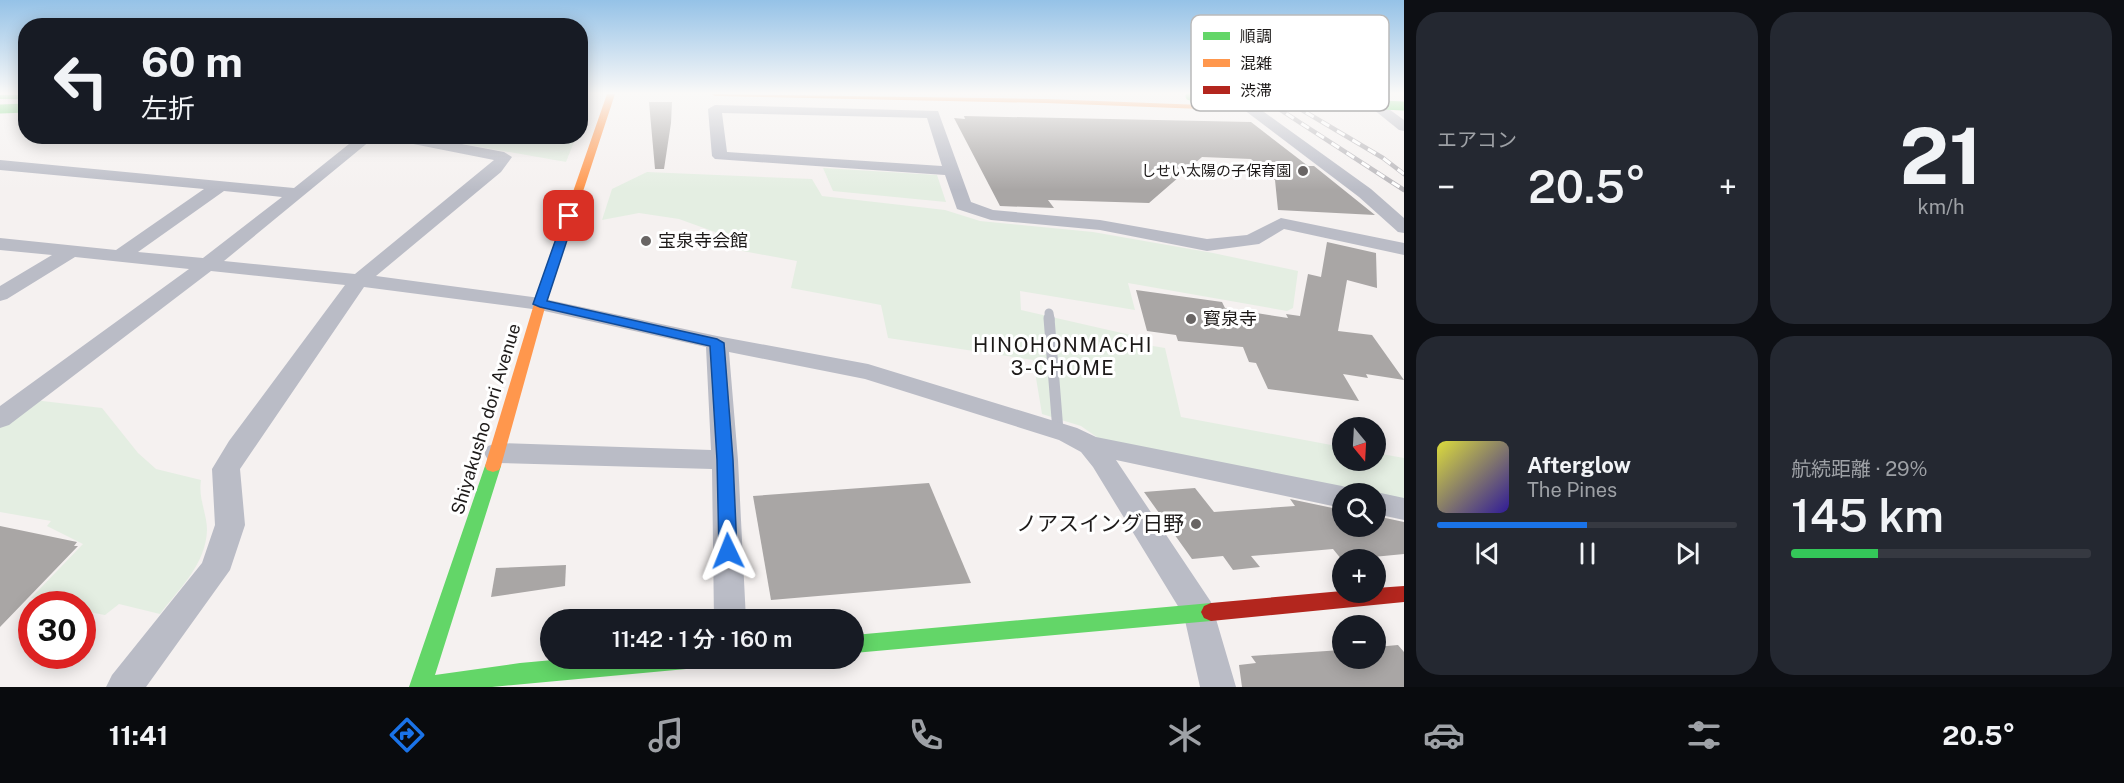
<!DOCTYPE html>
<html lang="ja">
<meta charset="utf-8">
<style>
:root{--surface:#171b24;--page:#242831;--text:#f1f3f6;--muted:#9ea1a6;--line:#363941;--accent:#1a73e8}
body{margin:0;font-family:"Public Sans","Noto Sans JP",sans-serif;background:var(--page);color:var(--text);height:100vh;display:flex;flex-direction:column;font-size:22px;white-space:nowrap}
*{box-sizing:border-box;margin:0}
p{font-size:20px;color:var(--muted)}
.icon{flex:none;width:33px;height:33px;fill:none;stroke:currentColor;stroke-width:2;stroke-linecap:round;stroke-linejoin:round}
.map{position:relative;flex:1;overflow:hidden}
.side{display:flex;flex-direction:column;gap:12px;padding:12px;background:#0d0f14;width:720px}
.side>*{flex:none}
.top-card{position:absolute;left:18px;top:18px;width:570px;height:126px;border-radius:24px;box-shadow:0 3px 15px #0003;background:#171b24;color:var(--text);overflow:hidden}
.needle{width:39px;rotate:162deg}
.buttons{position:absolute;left:1332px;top:417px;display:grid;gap:12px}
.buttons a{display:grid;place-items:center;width:54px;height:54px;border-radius:50%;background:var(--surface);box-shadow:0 3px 15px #0003;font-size:30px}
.speed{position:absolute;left:18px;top:591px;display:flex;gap:12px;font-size:30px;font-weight:700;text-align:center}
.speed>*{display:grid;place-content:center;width:78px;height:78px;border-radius:50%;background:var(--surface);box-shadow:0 3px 15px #0003;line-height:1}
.speed .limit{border:9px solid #d22;background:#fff;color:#111}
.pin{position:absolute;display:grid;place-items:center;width:51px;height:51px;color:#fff;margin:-26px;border-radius:12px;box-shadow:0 3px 9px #0006}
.me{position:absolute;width:66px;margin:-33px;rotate:358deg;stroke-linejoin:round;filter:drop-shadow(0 0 4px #0008)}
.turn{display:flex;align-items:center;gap:21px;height:126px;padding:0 24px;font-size:27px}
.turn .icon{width:78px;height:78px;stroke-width:2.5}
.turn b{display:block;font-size:42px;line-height:51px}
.big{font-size:45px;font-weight:600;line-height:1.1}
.side .card{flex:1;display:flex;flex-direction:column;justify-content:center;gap:9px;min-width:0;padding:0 21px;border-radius:24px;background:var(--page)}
.side .dial{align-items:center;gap:0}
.dial b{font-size:78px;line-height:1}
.song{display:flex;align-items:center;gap:18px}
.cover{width:72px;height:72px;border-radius:9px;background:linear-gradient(135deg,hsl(60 70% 55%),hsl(250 70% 35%))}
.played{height:6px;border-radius:3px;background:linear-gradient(90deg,var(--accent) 50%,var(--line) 50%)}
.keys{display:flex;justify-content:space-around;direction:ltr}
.heat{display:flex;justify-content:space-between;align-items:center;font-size:33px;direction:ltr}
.charge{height:9px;border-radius:4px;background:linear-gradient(90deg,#34c759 29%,var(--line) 0)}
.side .tiles{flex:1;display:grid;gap:12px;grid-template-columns:repeat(2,1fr)}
.trip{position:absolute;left:540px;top:609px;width:324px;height:60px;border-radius:30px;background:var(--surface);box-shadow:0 3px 15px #0003;font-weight:600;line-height:60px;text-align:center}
.menu{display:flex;height:96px;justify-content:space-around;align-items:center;background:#090b0e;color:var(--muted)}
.menu .icon{width:42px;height:42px}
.menu .current{color:var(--accent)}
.menu b{font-size:27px;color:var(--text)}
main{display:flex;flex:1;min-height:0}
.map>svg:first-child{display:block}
.green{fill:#e4eee2}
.building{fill:#a9a6a5}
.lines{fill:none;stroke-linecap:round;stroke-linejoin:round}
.lane-far1{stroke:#babcc6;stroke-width:9}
.lane{stroke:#babcc6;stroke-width:11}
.street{fill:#babcc6;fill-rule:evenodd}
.fast{fill:#63d668;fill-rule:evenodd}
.slow{fill:#ff974d;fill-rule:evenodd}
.jam{fill:#b3261e;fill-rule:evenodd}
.rail-casing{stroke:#b8b6ba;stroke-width:4.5}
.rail{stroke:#fff;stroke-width:3;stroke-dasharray:9;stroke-linecap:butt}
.fast-bridge{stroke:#63d668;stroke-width:9}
.route{fill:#1a73e8;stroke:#114b97;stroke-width:1.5}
.poi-dot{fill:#696564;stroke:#fff;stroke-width:2}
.labels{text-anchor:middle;stroke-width:6;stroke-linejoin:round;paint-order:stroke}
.far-poi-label{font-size:15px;fill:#1d1a19;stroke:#fff;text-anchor:end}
.poi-label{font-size:18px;fill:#1d1a19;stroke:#fff;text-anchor:start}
.street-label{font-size:18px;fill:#1d1a19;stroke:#fff}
.neighbourhood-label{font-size:20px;letter-spacing:1.5px;fill:#1d1a19;stroke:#fff}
.near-poi-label{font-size:21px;fill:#1d1a19;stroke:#fff;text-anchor:end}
.key{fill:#fff;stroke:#bbbaba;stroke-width:1.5}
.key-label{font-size:16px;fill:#1d1a19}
</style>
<main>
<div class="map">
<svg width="1404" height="687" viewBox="0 0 1404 687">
<rect width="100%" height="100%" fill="#f5f1f0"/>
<g class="green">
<path d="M424,137h152l-10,25z"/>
<path d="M823,168l114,7 9,27 -113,-11z"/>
<path d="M647,172l165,7 10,17 123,14 35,11 113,11 120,21 85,18 -5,37 -6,3 -159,-28 7,27 -115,-19 1,19 114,26v7l30,5 16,69 161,30v13h34v-7l28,5v47l-28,-6v-5l-28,-1 -240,-48 -27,-19 -39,-12 -9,-54 -145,-22 -7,-33 -90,-17 6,-27 -65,-12 -17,-17 -36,-13 -40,-6 -37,7 10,-31z"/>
<path d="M34,400l68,8 36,45 18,16 45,11c-3,19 6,33 6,50 -1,34 -28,59 -47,84l-41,-10 -14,11 -22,-4 -1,-7h-31l-20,-6 52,-54 -36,-18 4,-5 -51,-9v-86z"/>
</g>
<g class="building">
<path d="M649,102h23l-1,21 -7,46h-9z"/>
<path d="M964,116l287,6 57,44h6l61,49 -97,-5 -3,-30 -24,-21 -49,-2 -53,46 -101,-3 6,8 -54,-2 -46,-88 11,1z"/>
<path d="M1327,242l49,11 1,35 -30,-8 -9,51 34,4 32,45 -38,-6 2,4 -25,-4 16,27 -91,-12 -12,-26 -7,-1 -6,-15 -65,-6 -2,-6 -29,-4 -11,-41 86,12 3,6 63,10 -2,-4 14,2 8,-42 13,3z"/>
<path d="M929,483l42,100 -200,17 -18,-104z"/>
<path d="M1195,488l19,24 81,-6 -5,-7 52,11v16h34v-10l28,6v32l-62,6 -9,-11 -82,7 9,11 -27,3 -10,-14 -31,3 -48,-67z"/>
<path d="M0,526l77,16 -3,4h4l-78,81z"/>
<path d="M566,565l-1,21 -74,11 5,-29z"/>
<path d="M1398,645l6,7v35h-162l-3,-22 17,-2 -5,-7 91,-6v8h34v-11z"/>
</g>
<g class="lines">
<path class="lane-far1" d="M1049,313l1,7"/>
<path class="lane" d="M1049,318l9,113"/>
<g class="street">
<path d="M1223,94h16l132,95 33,29v15l-6,-1 -39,-35z"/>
<path d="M1368,94l36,26v11l-5,-1 -36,-29 -2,-3 2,-3z"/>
<path d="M715,105l223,6 33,91 22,8 107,10 107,19 40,-4 34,-17 123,25v12l-120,-26 -25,15 -52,7 -107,-21 -109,-10 -34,-11 -12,-34 -230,-16 -3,-3 -4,-47zM722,113l205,5 15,48 -215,-14z"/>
<path d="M359,136h17l-152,125 131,13 139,-114 -101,-20 -7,-4h33l85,16 8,5 -11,15 -125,104 164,22 177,38 151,28 209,64 19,9 246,49 10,3 2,5h-12v14l-226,-48 95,142 25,85h-36l-16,-71 -91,-149 -12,-15 -22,-12 -194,-61 -136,-27 9,108 8,160h-32l-2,-151 -215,-6 -9,-3 -4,-7 4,-7 9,-3 214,7 -5,-103 -166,-37 -176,-23 -124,182 5,56 -15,45 -84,117h-40l6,-12 90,-112 13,-38 -3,-56 17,-28 116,-156 -134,-14 -202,154 -9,3v-22l189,-137 -114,-12 -68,42 -7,2v-15l52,-31 -52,-5v-12l116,12 88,-61 -204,-19v-10l294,28zM224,191l58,6 -79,61 -65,-6z"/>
<path d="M1376,492l28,6v22l-28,-6v-20h-5z"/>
</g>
<g class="fast">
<rect x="0" y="95" width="26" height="4"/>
<path d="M493,460l6,2 2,4 -66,209 85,-12 55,-5h132l-3,7 -7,3 -205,19h-83l76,-221 2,-4z"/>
<path d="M1211,603l7,3 3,6 -3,6 -7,3 -357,32v-18z"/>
</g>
<g class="slow">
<path d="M607,94h8l-69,210 -45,162 -2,4 -6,2 -6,-2 -2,-4 49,-162z"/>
<path d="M711,94l335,5 156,6 4,2 -4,2 -156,-6 -331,-7z"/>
</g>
<path class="jam" d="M1404,586v16l-193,19 -7,-3 -3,-6 3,-6 7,-3 131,-12 34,1v-4z"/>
<g class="rail-casing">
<g id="rail">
<path d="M1256,94l148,96"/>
<path d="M1275,94l108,64 21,16"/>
</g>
</g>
<use href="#rail" class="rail"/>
<g class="fast-bridge">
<path d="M1190,96l214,10"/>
<path d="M0,109l26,-1"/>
</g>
</g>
<linearGradient id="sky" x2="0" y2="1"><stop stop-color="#95c2e7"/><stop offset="0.49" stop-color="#faf9f8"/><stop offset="1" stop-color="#faf9f8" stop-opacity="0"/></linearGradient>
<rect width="1404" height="190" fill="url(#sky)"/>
<path class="route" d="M569,213l6,3 -28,85 170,38 7,4 9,117 4,91 -3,6 -6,2 -7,-2 -2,-6 -2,-91 -7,-114 -170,-39 -7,-3 31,-88z"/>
<g class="poi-dot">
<circle cx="1303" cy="171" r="6"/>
<circle cx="646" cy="241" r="6"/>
<circle cx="1191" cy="319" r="6"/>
<circle cx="1196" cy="524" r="6"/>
</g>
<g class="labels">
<g class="far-poi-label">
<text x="1291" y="176">しせい太陽の子保育園</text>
</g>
<g class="poi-label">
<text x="658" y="247">宝泉寺会館</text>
<text x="1203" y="325">寳泉寺</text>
</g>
<g class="street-label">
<text transform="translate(486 419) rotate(-73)" y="6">Shiyakusho dori Avenue</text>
</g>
<g class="neighbourhood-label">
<text x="1063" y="352">HINOHONMACHI<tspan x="1063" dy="23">3-CHOME</tspan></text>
</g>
<g class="near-poi-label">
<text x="1184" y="531">ノアスイング日野</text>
</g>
</g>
<rect x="1191" y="15" width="198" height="96" rx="9" class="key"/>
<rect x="1203" y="32" width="27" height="8" fill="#63d668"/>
<rect x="1203" y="59" width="27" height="8" fill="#ff974d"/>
<rect x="1203" y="86" width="27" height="8" fill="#b3261e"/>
<g class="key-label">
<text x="1240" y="42">順調</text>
<text x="1240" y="69">混雑</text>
<text x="1240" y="96">渋滞</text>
</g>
</svg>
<div class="buttons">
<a><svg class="needle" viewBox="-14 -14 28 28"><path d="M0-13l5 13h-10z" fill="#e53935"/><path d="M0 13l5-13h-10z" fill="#9ea1a6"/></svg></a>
<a><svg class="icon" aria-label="search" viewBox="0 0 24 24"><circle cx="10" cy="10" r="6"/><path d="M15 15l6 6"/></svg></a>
<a>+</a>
<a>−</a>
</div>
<div class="speed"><div class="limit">30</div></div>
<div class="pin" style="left:569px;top:216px;background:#d93025"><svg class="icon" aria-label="arrive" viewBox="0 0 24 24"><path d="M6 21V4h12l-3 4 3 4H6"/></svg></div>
<svg class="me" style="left:728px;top:551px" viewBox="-20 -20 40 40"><path d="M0-17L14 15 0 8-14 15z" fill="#1a73e8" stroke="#fff" stroke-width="4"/></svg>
<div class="trip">11:42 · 1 分 · 160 m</div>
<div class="top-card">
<div class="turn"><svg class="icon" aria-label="left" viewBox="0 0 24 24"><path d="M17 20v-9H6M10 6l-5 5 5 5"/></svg><div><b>60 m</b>左折</div></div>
</div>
</div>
<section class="side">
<div class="tiles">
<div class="card"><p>エアコン</p>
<div class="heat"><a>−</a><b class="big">20.5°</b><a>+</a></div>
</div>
<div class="card dial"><b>21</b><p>km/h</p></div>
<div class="card">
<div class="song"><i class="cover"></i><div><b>Afterglow</b><p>The Pines</p></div></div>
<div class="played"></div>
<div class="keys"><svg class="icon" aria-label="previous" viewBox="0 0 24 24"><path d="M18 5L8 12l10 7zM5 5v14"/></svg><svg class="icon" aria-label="pause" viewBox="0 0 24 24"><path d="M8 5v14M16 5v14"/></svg><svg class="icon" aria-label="next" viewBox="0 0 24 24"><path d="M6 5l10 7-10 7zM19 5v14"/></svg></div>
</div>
<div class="card"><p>航続距離 · 29%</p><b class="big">145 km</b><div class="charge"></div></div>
</div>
</section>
</main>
<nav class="menu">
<b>11:41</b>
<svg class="icon current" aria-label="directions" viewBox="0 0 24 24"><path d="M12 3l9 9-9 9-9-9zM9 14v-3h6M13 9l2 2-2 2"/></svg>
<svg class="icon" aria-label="music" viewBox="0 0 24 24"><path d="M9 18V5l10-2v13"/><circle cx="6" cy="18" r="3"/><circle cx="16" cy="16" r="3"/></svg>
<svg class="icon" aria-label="phone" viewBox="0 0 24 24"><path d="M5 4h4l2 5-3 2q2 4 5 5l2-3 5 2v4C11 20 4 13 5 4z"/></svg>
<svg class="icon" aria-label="climate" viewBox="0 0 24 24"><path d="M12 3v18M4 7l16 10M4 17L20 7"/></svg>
<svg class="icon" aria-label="car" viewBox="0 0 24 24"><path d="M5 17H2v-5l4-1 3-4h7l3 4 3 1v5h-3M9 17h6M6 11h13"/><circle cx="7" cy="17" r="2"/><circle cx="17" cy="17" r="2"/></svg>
<svg class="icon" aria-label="filters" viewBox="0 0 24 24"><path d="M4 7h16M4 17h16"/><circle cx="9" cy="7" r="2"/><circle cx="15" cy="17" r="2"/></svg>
<b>20.5°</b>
</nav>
